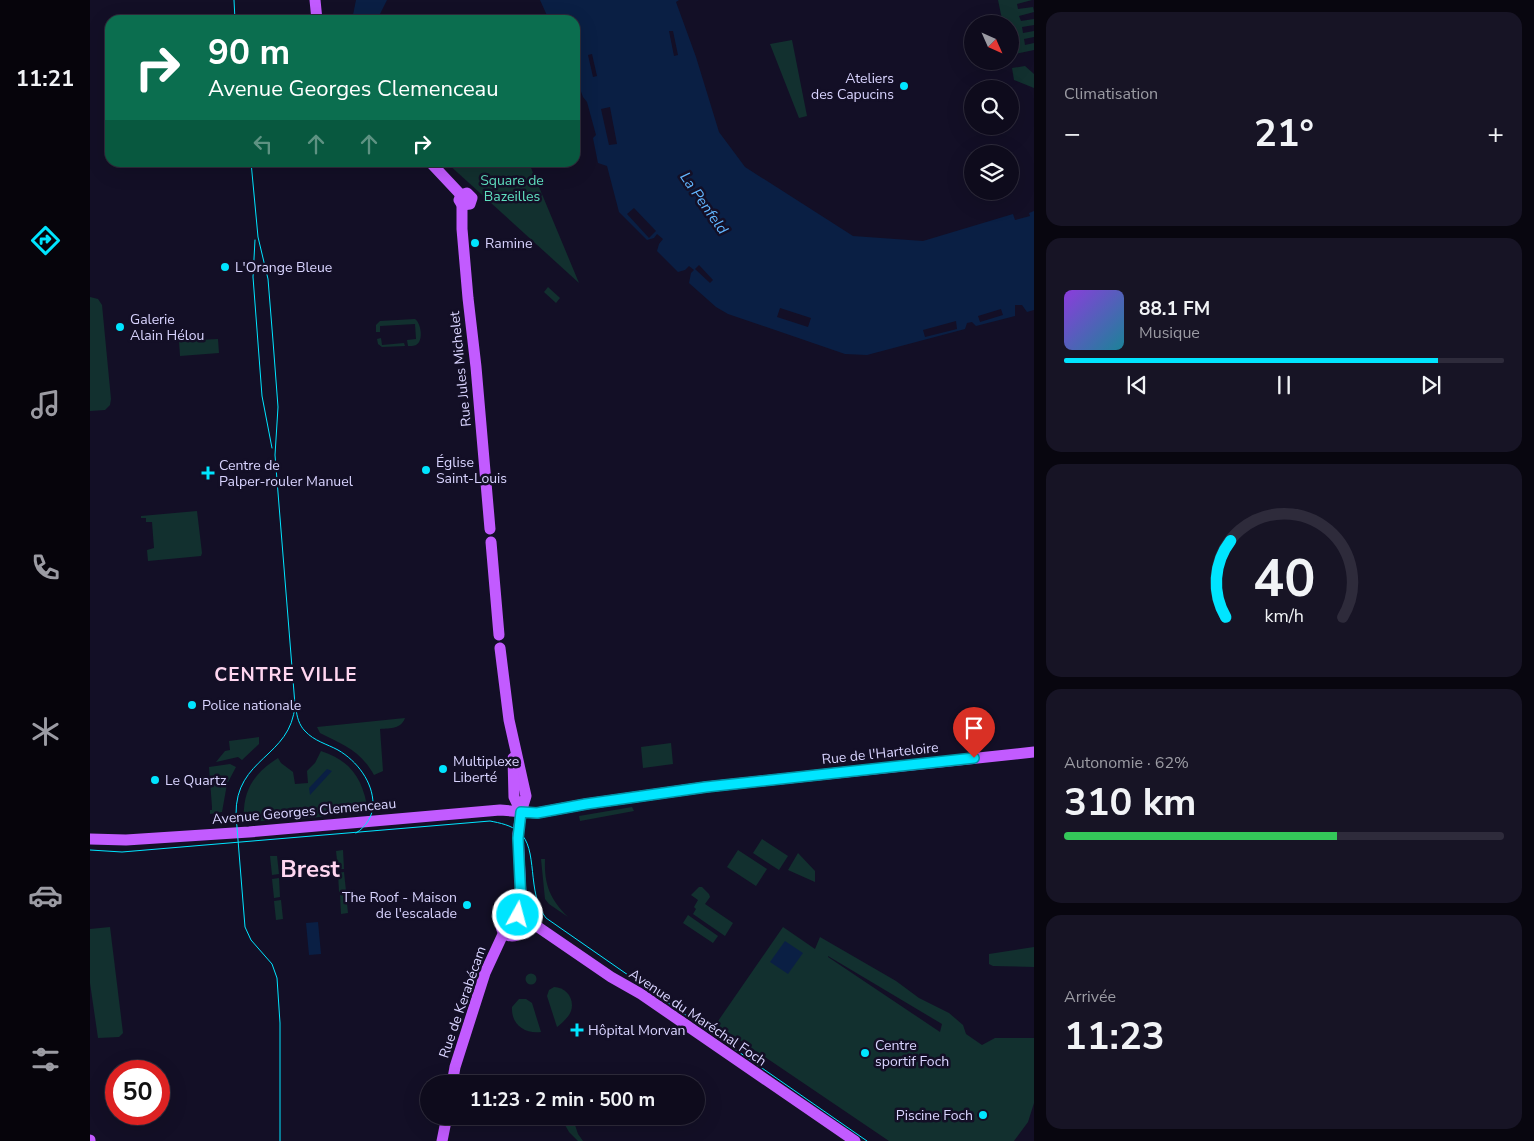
<!DOCTYPE html>
<html lang="fr">
<meta charset="utf-8">
<style>
:root{--surface:#0e0b1c;--page:#171425;--text:#f1f3f6;--muted:#9b9ba3;--line:#2e2b3b;--accent:#00e5ff}
body{margin:0;font-family:"Nunito Sans",sans-serif;background:var(--page);color:var(--text);height:100vh;display:flex;flex-direction:column;font-size:19px;white-space:nowrap}
*{box-sizing:border-box;margin:0}
p{font-size:16px;color:var(--muted)}
.icon{flex:none;width:28px;height:28px;fill:none;stroke:currentColor;stroke-width:2;stroke-linecap:round;stroke-linejoin:round}
.map{position:relative;flex:1;overflow:hidden}
.panel{display:flex;flex-direction:column;gap:12px;padding:12px;background:#08060f;width:500px}
.panel>*{flex:none}
.guide{position:absolute;left:15px;top:15px;width:475px;height:152px;border-radius:15px;box-shadow:0 5px 20px #0002,0 0 0 1px var(--line);background:#0b6e4f;color:#fff;overflow:hidden}
.needle{width:32px;rotate:135deg}
.buttons{position:absolute;left:874px;top:15px;display:grid;gap:10px}
.buttons a{display:grid;place-items:center;width:55px;height:55px;border-radius:50%;background:var(--surface);box-shadow:0 5px 20px #0002,0 0 0 1px var(--line);font-size:25px}
.speed{position:absolute;left:15px;top:1060px;display:flex;gap:10px;font-size:25px;font-weight:700;text-align:center}
.speed>*{display:grid;place-content:center;width:65px;height:65px;border-radius:50%;background:var(--surface);box-shadow:0 5px 20px #0002,0 0 0 1px var(--line);line-height:1}
.speed .limit{border:8px solid #d22;background:#fff;color:#111}
.pin{position:absolute;display:grid;place-items:center;width:42px;height:42px;color:#fff;margin:-51px -21px;border-radius:50% 50% 50% 0;rotate:-45deg;box-shadow:0 0 5px #0007}
.pin .icon{rotate:45deg}
.me{position:absolute;width:55px;margin:-28px;rotate:7deg;stroke-linejoin:round;filter:drop-shadow(0 0 4px #0008)}
.turn{display:flex;align-items:center;gap:18px;height:105px;padding:0 20px;font-size:22px}
.turn .icon{width:65px;height:65px;stroke-width:2.5}
.turn b{display:block;font-size:35px;line-height:42px}
.lanes{display:flex;align-items:center;height:48px;padding:0 20px;background:#0003;justify-content:center;gap:25px;direction:ltr}
.lanes .off{opacity:.35}
.big{font-size:38px;font-weight:700;line-height:1.1}
.panel .widget{flex:1;display:flex;flex-direction:column;justify-content:center;gap:8px;min-width:0;padding:0 18px;border-radius:15px;background:var(--page)}
.panel .dial{align-items:center;gap:0}
.dial svg{height:130px;overflow:visible;fill:none;stroke:var(--line);stroke-width:7;stroke-linecap:round;text-anchor:middle}
.dial text{fill:var(--text);stroke:none}
.song{display:flex;align-items:center;gap:15px}
.cover{width:60px;height:60px;border-radius:8px;background:linear-gradient(135deg,hsl(270 70% 55%),hsl(190 70% 35%))}
.played{height:5px;border-radius:2px;background:linear-gradient(90deg,var(--accent) 85%,var(--line) 85%)}
.keys{display:flex;justify-content:space-around;direction:ltr}
.heat{display:flex;justify-content:space-between;align-items:center;font-size:28px;direction:ltr}
.charge{height:8px;border-radius:4px;background:linear-gradient(90deg,#34c759 62%,var(--line) 0)}
.trip{position:absolute;left:330px;top:1075px;width:285px;height:50px;border-radius:25px;background:var(--surface);box-shadow:0 5px 20px #0002,0 0 0 1px var(--line);font-weight:700;line-height:50px;text-align:center}
main{display:flex;flex:1;min-height:0}
.dock{display:flex;flex-direction:column;width:90px;justify-content:space-around;align-items:center;background:#06040b;color:var(--muted)}
.dock .icon{width:35px;height:35px}
.dock .current{color:var(--accent)}
.dock b{font-size:22px;color:var(--text)}
.map>svg:first-child{display:block}
.green{fill:#12302f;fill-rule:evenodd}
.water{fill:#0a1f44}
.pier{fill:#130f26}
.lines{fill:none;stroke-linecap:round;stroke-linejoin:round}
.major{stroke:#c25bff;stroke-width:11}
.tram{stroke:#00e5ff;stroke-width:1}
.route-casing{stroke:#0095a6;stroke-width:12}
.route{stroke:#00e5ff;stroke-width:9}
.poi-dot{fill:#00e5ff;stroke:#130f26;stroke-width:2}
.labels{text-anchor:middle;stroke-width:5;stroke-linejoin:round;paint-order:stroke}
.poi-label{font-size:14px;fill:#d9d4ff;stroke:#130f26;text-anchor:start}
.park-label{font-size:14px;fill:#5fe0c0;stroke:#130f26}
.street-label{font-size:14px;fill:#d9d4ff;stroke:#130f26}
.water-label{font-size:15px;font-style:italic;fill:#62b6ff;stroke:#130f26}
.district-label{font-size:19px;font-weight:bold;letter-spacing:1px;fill:#ffd6f0;stroke:#130f26}
.town-label{font-size:24px;font-weight:bold;fill:#ffd6f0;stroke:#130f26}
</style>
<main>
<nav class="dock">
<b>11:21</b>
<svg class="icon current" aria-label="directions" viewBox="0 0 24 24"><path d="M12 3l9 9-9 9-9-9zM9 14v-3h6M13 9l2 2-2 2"/></svg>
<svg class="icon" aria-label="music" viewBox="0 0 24 24"><path d="M9 18V5l10-2v13"/><circle cx="6" cy="18" r="3"/><circle cx="16" cy="16" r="3"/></svg>
<svg class="icon" aria-label="phone" viewBox="0 0 24 24"><path d="M5 4h4l2 5-3 2q2 4 5 5l2-3 5 2v4C11 20 4 13 5 4z"/></svg>
<svg class="icon" aria-label="climate" viewBox="0 0 24 24"><path d="M12 3v18M4 7l16 10M4 17L20 7"/></svg>
<svg class="icon" aria-label="car" viewBox="0 0 24 24"><path d="M5 17H2v-5l4-1 3-4h7l3 4 3 1v5h-3M9 17h6M6 11h13"/><circle cx="7" cy="17" r="2"/><circle cx="17" cy="17" r="2"/></svg>
<svg class="icon" aria-label="filters" viewBox="0 0 24 24"><path d="M4 7h16M4 17h16"/><circle cx="9" cy="7" r="2"/><circle cx="15" cy="17" r="2"/></svg>
</nav>
<div class="map">
<svg width="944" height="1141" viewBox="0 0 944 1141">
<rect width="100%" height="100%" fill="#130f26"/>
<g class="green">
<path d="M908,0h34l-15,4 1,5 15,-2 1,5 -15,4 2,5 13,-2v6l-12,2 1,6 11,-2v6l-10,2 1,6 9,-2v7l-24,5v-31h-7z"/>
<path d="M702,40l15,76 -8,2 -29,-74z"/>
<path d="M935,66l9,8v14l-20,-8 -2,-12z"/>
<path d="M14,122h6v37h-4z"/>
<path d="M357,163h82l50,120z"/>
<path d="M458,287l12,11 -4,5 -12,-11z"/>
<path d="M0,297l8,2 4,6 9,94 -1,6 -5,5 -15,1z"/>
<path d="M325,319c6,4 9,22 1,26 -1,1 -7,1 -8,1l-1,-6 9,-1 -1,-15 -35,2v6h-4v-7l4,-4z"/>
<path d="M291,338l1,7 22,-2 1,3 -23,1 -4,-3 -1,-5z"/>
<path d="M128,339l1,14 -39,3 -1,-15z"/>
<path d="M107,511l5,42 -1,3 -53,5 -1,-11 7,-2 -2,-26h-6v-4h-5v-2z"/>
<path d="M315,718c-4,11 -14,10 -25,11l3,42 -9,4c-14,-25 -31,-30 -54,-42l-3,-6z"/>
<path d="M169,737v7l-17,16 -4,-3 -22,5 9,-11 5,-1 -1,-9z"/>
<path d="M581,743l2,21 -30,4 -2,-21z"/>
<path d="M231,751c31,10 42,29 47,60l-57,7 -67,4c-2,-31 9,-48 34,-64l3,5 12,9 2,12 13,-1 -1,-12 8,-8z"/>
<path d="M140,764l6,3 -9,17 -5,28 -12,2v-4h2v-3l-3,-40z"/>
<path d="M542,807l2,4 -54,10 -1,-5z"/>
<path d="M672,839l26,17 -9,14 -26,-17z"/>
<path d="M253,850l1,19h-6l-2,-18z"/>
<path d="M648,850l29,19 -11,17 -29,-19z"/>
<path d="M708,853l17,18v11l-27,-12z"/>
<path d="M180,856h7l2,18 -7,1z"/>
<path d="M451,859h4c-1,26 5,40 23,58l-19,-13 -4,-5z"/>
<path d="M254,872l2,19 -7,1 -1,-19z"/>
<path d="M189,878l1,19 -6,1 -2,-19z"/>
<path d="M609,887h3l7,7 1,3 -5,7 28,19 -8,13 -32,-22 3,-5 -2,-2 4,-7 -7,-5z"/>
<path d="M256,894l2,19 -7,1 -1,-19z"/>
<path d="M191,900l2,19 -7,1 -2,-19z"/>
<path d="M598,915l30,21 -5,7 -30,-20z"/>
<path d="M20,927l13,106 -4,4 -21,1 -8,-55v-54z"/>
<path d="M693,927l32,22 5,-12 76,44 23,17 30,15 14,12 3,9 16,11 13,-7h39v65l-6,19 -14,19h-125l-173,-117zM738,956l114,68 -2,8 -112,-75z"/>
<path d="M944,947v20l-41,-1 -4,-2v-10z"/>
<circle cx="441" cy="979" r="5.5"/>
<path d="M464,987c12,0 21,12 17,24 -2,6 -9,12 -14,16l-10,-31 2,-6z"/>
<path d="M429,999h7l6,4 9,29c-16,2 -30,-7 -29,-25z"/>
<path d="M470,1116h12l6,18 5,7h-5l-9,-9z"/>
</g>
<g class="water">
<path d="M266,0h31l-10,20h-25z"/>
<path d="M450,0h139l-3,2 20,55 23,75 26,35 108,69 70,5 90,-27 2,6 15,-4 -1,-3 5,-2v99l-7,2 -5,-7h-7v11l-39,10 -4,-4 -5,1 -2,6 -98,26 -22,-1 -117,-40 -12,-7 -27,-24 2,-10 3,-3 -5,-4 -4,4 -7,2 -21,-21 2,-7 4,-5 -6,-5 -3,4 -7,2 -28,-28 -12,-46 -9,-3 -5,-25 3,-3 -9,-33 -4,-5 -8,-22v-55h-26z"/>
<path d="M237,769l5,2 -22,24 -1,-7z"/>
<path d="M228,922l3,32 -12,1 -3,-32z"/>
<path d="M695,941l18,12 -15,21 -18,-12z"/>
</g>
<g class="pier">
<path d="M579,31h4l5,24 -4,1z"/>
<path d="M502,54l5,22 -4,1 -5,-22z"/>
<path d="M520,107l7,37 -8,1 -8,-36z"/>
<path d="M544,208l22,23 -7,7 -22,-24z"/>
<path d="M609,265l14,15 -3,3 -15,-14z"/>
<path d="M690,308l31,10 -3,9 -31,-10z"/>
<path d="M911,309l2,6 -23,7 -2,-6z"/>
<path d="M866,321l1,8 -32,8 -2,-7z"/>
</g>
<g class="lines">
<g class="major">
<path d="M225,0l2,20"/>
<path d="M340,162l31,33"/>
<path d="M371,195l-2,5 3,5v24l6,69 8,69 14,162"/>
<path d="M371,195l6,-2 5,5 -2,6 -8,1"/>
<path d="M401,542l8,93"/>
<path d="M410,648l9,72 17,76 -5,16 -3,22 3,62 -3,19"/>
<path d="M423,758l1,39 7,15"/>
<path d="M0,839l36,1 123,-8 251,-22 37,3 49,-9 120,-17 328,-35"/>
<circle cx="422" cy="925" r="11"/>
<path d="M433,923l15,4 73,50 30,17 214,147"/>
<path d="M362,1084l3,-17 30,-94 19,-41"/>
<path d="M0,1140v1"/>
<path d="M352,1141l5,-25"/>
</g>
<g class="tram">
<path d="M144,0l1,20"/>
<path d="M161,162l7,75 10,42 5,62 5,66 -3,48 20,250c-4,53 -60,52 -59,110l9,112 6,13 21,24 5,14 3,45v118"/>
<path d="M165,240l-2,37 9,119 10,52"/>
<path d="M206,709c1,8 3,16 9,22 9,10 22,13 33,19 19,11 35,32 35,54 0,12 -7,23 -17,29"/>
<path d="M0,850l32,2 368,-31c10,2 21,4 29,11 20,16 7,61 27,86l321,223"/>
</g>
</g>
<g class="lines">
<g class="route-casing">
<path id="route" d="M428,915l3,-13 -3,-64 3,-26 16,1 49,-9 120,-17 268,-29"/>
</g>
<use href="#route" class="route"/>
</g>
<g class="poi-dot">
<circle cx="814" cy="86" r="5"/>
<circle cx="385" cy="243" r="5"/>
<circle cx="135" cy="267" r="5"/>
<circle cx="30" cy="327" r="5"/>
<circle cx="336" cy="470" r="5"/>
<path d="M115.5 465.5h5v5h5v5h-5v5h-5v-5h-5v-5h5z"/>
<circle cx="102" cy="705" r="5"/>
<circle cx="353" cy="769" r="5"/>
<circle cx="65" cy="780" r="5"/>
<circle cx="377" cy="905" r="5"/>
<path d="M484.5 1022.5h5v5h5v5h-5v5h-5v-5h-5v-5h5z"/>
<circle cx="775" cy="1053" r="5"/>
<circle cx="893" cy="1115" r="5"/>
</g>
<g class="labels">
<g class="poi-label">
<text x="804" y="83" text-anchor="end">Ateliers<tspan x="804" dy="16">des Capucins</tspan></text>
<text x="395" y="248">Ramine</text>
<text x="145" y="272">L'Orange Bleue</text>
<text x="40" y="324">Galerie<tspan x="40" dy="16">Alain Hélou</tspan></text>
<text x="346" y="467">Église<tspan x="346" dy="16">Saint-Louis</tspan></text>
<text x="129" y="470">Centre de<tspan x="129" dy="16">Palper-rouler Manuel</tspan></text>
<text x="112" y="710">Police nationale</text>
<text x="363" y="766">Multiplexe<tspan x="363" dy="16">Liberté</tspan></text>
<text x="75" y="785">Le Quartz</text>
<text x="367" y="902" text-anchor="end">The Roof - Maison<tspan x="367" dy="16">de l'escalade</tspan></text>
<text x="498" y="1035">Hôpital Morvan</text>
<text x="785" y="1050">Centre<tspan x="785" dy="16">sportif Foch</tspan></text>
<text x="883" y="1120" text-anchor="end">Piscine Foch</text>
</g>
<g class="park-label">
<text x="422" y="185">Square de<tspan x="422" dy="16">Bazeilles</tspan></text>
</g>
<g class="street-label">
<text transform="translate(370 369) rotate(-96)" y="5">Rue Jules Michelet</text>
<text transform="translate(790 753) rotate(-6)" y="5">Rue de l'Harteloire</text>
<text transform="translate(214 811) rotate(-5)" y="5">Avenue Georges Clemenceau</text>
<text transform="translate(372 1002) rotate(-71)" y="5">Rue de Kerabécam</text>
<text transform="translate(608 1017) rotate(34)" y="5">Avenue du Maréchal Foch</text>
</g>
<g class="water-label">
<text transform="translate(614 203) rotate(55)" y="5">La Penfeld</text>
</g>
<g class="district-label">
<text x="196" y="681">CENTRE VILLE</text>
</g>
<g class="town-label">
<text x="220" y="877">Brest</text>
</g>
</g>
</svg>
<div class="buttons">
<a><svg class="needle" viewBox="-14 -14 28 28"><path d="M0-13l5 13h-10z" fill="#e53935"/><path d="M0 13l5-13h-10z" fill="#9b9ba3"/></svg></a>
<a><svg class="icon" aria-label="search" viewBox="0 0 24 24"><circle cx="10" cy="10" r="6"/><path d="M15 15l6 6"/></svg></a>
<a><svg class="icon" aria-label="layers" viewBox="0 0 24 24"><path d="M12 4l9 5-9 5-9-5zM3 14l9 5 9-5"/></svg></a>
</div>
<div class="speed"><div class="limit">50</div></div>
<div class="pin" style="left:884px;top:758px;background:#d93025"><svg class="icon" aria-label="arrive" viewBox="0 0 24 24"><path d="M6 21V4h12l-3 4 3 4H6"/></svg></div>
<svg class="me" style="left:428px;top:915px" viewBox="-20 -20 40 40"><circle r="17" fill="#00e5ff" stroke="#fff" stroke-width="3"/><path d="M0-11L8 9 0 5-8 9z" fill="#fff"/></svg>
<div class="trip">11:23 · 2 min · 500 m</div>
<div class="guide">
<div class="turn"><svg class="icon" aria-label="right" viewBox="0 0 24 24"><path d="M7 20v-9h11M14 6l5 5-5 5"/></svg><div><b>90 m</b>Avenue Georges Clemenceau</div></div>
<div class="lanes"><svg class="icon off" aria-label="left" viewBox="0 0 24 24"><path d="M17 20v-9H6M10 6l-5 5 5 5"/></svg><svg class="icon off" aria-label="ahead" viewBox="0 0 24 24"><path d="M12 20V5M6 11l6-6 6 6"/></svg><svg class="icon off" aria-label="ahead" viewBox="0 0 24 24"><path d="M12 20V5M6 11l6-6 6 6"/></svg><svg class="icon" aria-label="right" viewBox="0 0 24 24"><path d="M7 20v-9h11M14 6l5 5-5 5"/></svg></div>
</div>
</div>
<section class="panel">
<div class="widget"><p>Climatisation</p>
<div class="heat"><a>−</a><b class="big">21°</b><a>+</a></div>
</div>
<div class="widget">
<div class="song"><i class="cover"></i><div><b>88.1 FM</b><p>Musique</p></div></div>
<div class="played"></div>
<div class="keys"><svg class="icon" aria-label="previous" viewBox="0 0 24 24"><path d="M18 5L8 12l10 7zM5 5v14"/></svg><svg class="icon" aria-label="pause" viewBox="0 0 24 24"><path d="M8 5v14M16 5v14"/></svg><svg class="icon" aria-label="next" viewBox="0 0 24 24"><path d="M6 5l10 7-10 7zM19 5v14"/></svg></div>
</div>
<div class="widget dial"><svg viewBox="0 0 100 80">
<path d="M14 69A42 42 0 1 1 86 69"/>
<path d="M14 69A42 42 0 0 1 17 22" stroke="#00e5ff"/>
<text x="50" y="56" font-size="32" font-weight="700">40</text>
<text x="50" y="72" font-size="11">km/h</text>
</svg></div>
<div class="widget"><p>Autonomie · 62%</p><b class="big">310 km</b><div class="charge"></div></div>
<div class="widget"><p>Arrivée</p><b class="big">11:23</b></div>
</section>
</main>
